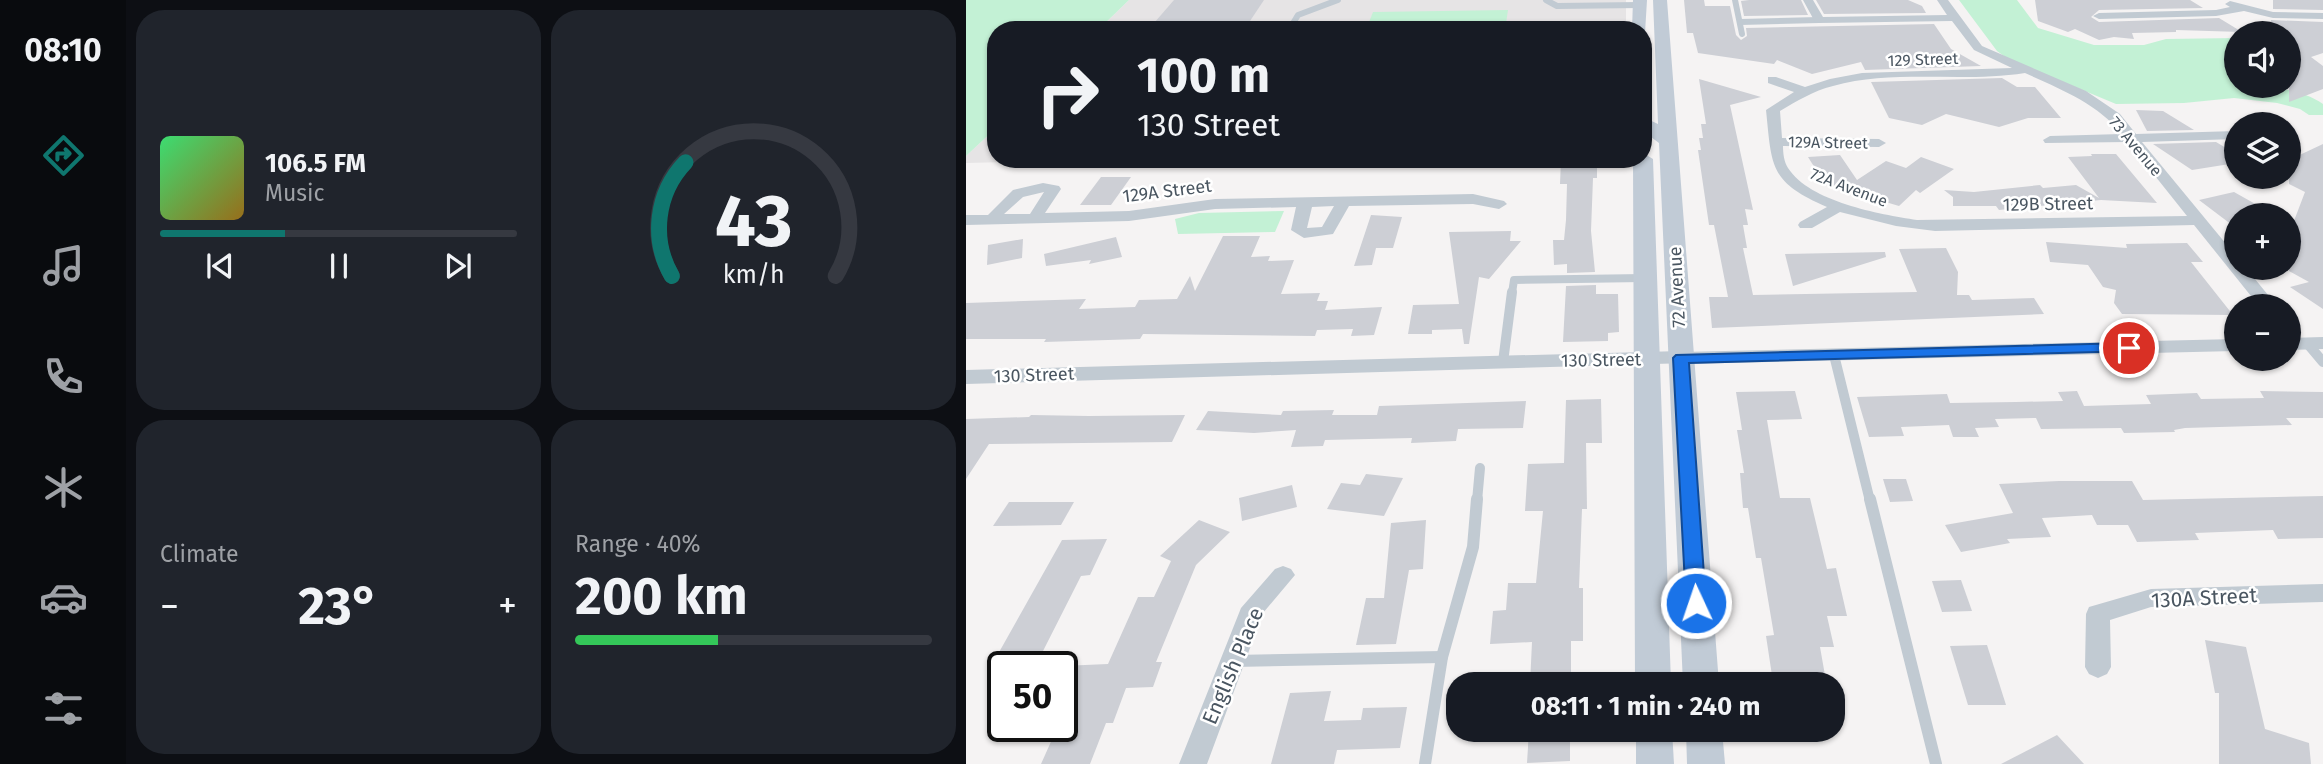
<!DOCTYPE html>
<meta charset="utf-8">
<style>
:root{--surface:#171b24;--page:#20242c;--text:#f1f3f6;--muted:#9ea1a6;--line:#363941;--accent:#0f766e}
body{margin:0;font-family:"Fira Sans",sans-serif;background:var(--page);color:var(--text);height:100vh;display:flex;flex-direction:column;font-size:26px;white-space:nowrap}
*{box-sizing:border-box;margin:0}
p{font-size:23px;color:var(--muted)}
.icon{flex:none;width:38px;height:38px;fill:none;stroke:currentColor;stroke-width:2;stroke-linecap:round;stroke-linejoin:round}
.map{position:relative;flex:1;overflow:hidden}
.panel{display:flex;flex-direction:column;gap:10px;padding:10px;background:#0d0f14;width:840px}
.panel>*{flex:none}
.top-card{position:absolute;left:21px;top:21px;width:665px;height:147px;border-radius:28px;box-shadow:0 2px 5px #0004;background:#171b24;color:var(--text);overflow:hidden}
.controls{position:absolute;left:1258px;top:21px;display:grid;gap:14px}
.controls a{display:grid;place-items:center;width:77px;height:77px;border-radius:50%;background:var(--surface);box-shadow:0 2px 5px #0004;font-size:35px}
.speed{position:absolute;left:21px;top:651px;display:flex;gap:14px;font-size:35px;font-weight:700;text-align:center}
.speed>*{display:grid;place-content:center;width:91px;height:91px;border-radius:50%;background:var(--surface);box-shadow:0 2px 5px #0004;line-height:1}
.speed .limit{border:4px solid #111;border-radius:10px;background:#fff;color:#111}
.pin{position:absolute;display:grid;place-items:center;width:60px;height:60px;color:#fff;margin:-30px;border:4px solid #fff;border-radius:50%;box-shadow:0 2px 7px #0007}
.me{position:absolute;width:77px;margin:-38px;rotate:357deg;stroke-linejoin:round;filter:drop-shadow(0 0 5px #0008)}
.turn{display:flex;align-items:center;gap:24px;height:147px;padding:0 35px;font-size:32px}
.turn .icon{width:91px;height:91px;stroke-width:2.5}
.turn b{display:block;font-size:49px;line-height:60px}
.big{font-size:52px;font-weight:700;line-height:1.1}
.panel .card{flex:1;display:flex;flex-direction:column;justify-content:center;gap:10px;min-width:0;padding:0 24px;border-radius:28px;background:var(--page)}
.panel .dial{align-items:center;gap:0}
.dial svg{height:182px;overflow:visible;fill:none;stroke:var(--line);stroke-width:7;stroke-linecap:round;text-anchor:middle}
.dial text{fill:var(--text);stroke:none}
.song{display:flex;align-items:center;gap:21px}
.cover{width:84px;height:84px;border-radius:10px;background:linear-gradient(135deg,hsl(140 70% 55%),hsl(40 70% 35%))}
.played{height:7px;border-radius:4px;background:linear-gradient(90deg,var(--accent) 35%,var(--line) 35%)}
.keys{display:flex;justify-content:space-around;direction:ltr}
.heat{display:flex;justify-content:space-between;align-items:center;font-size:38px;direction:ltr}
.charge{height:10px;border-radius:5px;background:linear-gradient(90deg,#34c759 40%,var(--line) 0)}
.panel .tiles{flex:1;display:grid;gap:10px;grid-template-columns:repeat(2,1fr)}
.trip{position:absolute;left:480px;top:672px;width:399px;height:70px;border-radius:28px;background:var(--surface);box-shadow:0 2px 5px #0004;font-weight:700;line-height:70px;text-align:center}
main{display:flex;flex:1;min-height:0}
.menu{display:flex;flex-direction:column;width:126px;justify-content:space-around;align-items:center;background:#090b0e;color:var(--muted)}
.menu .icon{width:49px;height:49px}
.menu .current{color:var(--accent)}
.menu b{font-size:32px;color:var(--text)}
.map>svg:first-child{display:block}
.education{fill:#e6e4e5}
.green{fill:#c3f1d5}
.building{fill:#cdcfd5}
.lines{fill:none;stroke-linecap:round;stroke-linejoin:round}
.service-far3{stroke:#c1cad2;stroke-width:6}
.service-far2{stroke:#c1cad2;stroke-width:8}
.service-far1{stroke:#c1cad2;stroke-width:10}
.service{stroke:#c1cad2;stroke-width:12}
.minor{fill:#c1cad2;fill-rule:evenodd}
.tertiary{fill:#c1cad2;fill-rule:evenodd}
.secondary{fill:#c1cbd6;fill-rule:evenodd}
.route{fill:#1a73e8;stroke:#114b97;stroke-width:2}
.labels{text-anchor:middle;stroke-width:5;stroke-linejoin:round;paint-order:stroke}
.far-street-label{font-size:16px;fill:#4a5661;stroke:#fff}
.street-label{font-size:18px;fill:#4a5661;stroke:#fff}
.near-street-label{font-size:21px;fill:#4a5661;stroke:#fff}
</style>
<main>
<nav class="menu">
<b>08:10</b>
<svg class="icon current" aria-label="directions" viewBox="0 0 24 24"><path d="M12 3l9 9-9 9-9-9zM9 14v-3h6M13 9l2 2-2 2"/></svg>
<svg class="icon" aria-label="music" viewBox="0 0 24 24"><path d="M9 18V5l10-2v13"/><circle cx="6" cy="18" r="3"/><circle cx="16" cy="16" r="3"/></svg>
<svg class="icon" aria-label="phone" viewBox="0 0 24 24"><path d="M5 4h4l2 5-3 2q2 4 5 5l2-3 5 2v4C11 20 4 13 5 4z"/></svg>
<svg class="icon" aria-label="climate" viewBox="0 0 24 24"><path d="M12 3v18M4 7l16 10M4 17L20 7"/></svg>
<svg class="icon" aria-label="car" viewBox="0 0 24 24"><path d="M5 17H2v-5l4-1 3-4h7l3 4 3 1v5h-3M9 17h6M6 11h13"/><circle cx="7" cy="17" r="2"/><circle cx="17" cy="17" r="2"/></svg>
<svg class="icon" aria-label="filters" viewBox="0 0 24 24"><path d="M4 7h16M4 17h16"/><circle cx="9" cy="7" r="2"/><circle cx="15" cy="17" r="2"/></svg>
</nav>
<section class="panel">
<div class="tiles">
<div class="card">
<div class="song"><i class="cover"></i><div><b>106.5 FM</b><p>Music</p></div></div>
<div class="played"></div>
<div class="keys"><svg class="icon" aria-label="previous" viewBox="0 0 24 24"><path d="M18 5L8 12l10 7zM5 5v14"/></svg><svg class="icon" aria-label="pause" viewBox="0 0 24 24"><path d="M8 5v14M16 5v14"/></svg><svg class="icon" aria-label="next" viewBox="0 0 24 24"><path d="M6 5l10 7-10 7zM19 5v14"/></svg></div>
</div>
<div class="card dial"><svg viewBox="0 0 100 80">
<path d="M14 69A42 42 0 1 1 86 69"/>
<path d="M14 69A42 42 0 0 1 20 19" stroke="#0f766e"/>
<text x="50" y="56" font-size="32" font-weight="700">43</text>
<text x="50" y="72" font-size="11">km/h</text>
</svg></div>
<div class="card"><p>Climate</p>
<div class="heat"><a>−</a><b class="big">23°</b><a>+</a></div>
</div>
<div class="card"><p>Range · 40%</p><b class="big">200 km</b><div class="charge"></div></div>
</div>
</section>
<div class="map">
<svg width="1357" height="764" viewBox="0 0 1357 764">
<rect width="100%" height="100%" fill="#f5f3f3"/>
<g class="education">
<path d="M163,0h497v30h-528z"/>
<path d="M30,128v31h150l-180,4v-7z"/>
</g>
<g class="green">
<path d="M0,0h163l-31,30h-102v98l-30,28z"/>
<path d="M993,0h58l21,28 56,17h50l22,-6 70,-1v48c29,0 63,1 87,18v11h-14l-9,-6 -23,-6 -43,-5 -50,5 -68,1 -108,-45 -11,-8z"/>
<path d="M542,10l-3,20h-139l7,-18z"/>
<path d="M318,211l-9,21 -97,2 -3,-15 24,-6z"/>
</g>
<g class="building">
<path d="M208,0h90l-20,30h-96z"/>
<path d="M718,0h20l1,6h25l6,29 5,5 6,-4 -1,-8 188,-4 17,25 30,17 -116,4 -4,-8 -49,12 -35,-14 -3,4 -76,-11 -5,-20h-6z"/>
<path d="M783,0h52l7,15 -64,1 -3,-15z"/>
<path d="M850,0h92l14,6 4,7 -102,1z"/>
<path d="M1069,0h155l13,8 -104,2 -8,7 8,5 120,-4 23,14 -66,-2v2l-44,1 2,6 -20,-2 -15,3 -24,-11 -7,3 -30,-11z"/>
<path d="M1307,0h50v10l-50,-1z"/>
<path d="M1305,20l52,2v31l-12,4 12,9v23l-34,13v-69h-20z"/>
<path d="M1036,78l15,9h18l26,31h-33l-29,9 -53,-13 -24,11 -33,-7 -18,-36z"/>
<path d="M733,79l62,18 -31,8 23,105 -8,-1 3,16h-5l4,23h-4l10,47 164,-3 -18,-43 47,-1 12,24 -1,23h12l3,5 62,-2 10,16 -332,14 -3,-31h19l-14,-72h-5l-11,-75h3l-2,-12h4l-2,-14h5z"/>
<path d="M1170,110l27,1 31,19 -47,1z"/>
<path d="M1250,142l20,12v9l-44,7 -39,-26z"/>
<path d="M1357,144v165l-33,-22 19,-5 -20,-11v-37l16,-42 -16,-8v-24z"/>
<path d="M1125,154h25l41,49 -56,-3 -102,10 -3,-4h-43v-9l-9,-7 30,2 66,-7 3,3 33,-3 23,13 -31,-41 24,-1z"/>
<path d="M874,155l17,25 29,-19 20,7 15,-11 33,12 -34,24 -4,-3 -17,16 -74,-22 -17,-27z"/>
<path d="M595,159h36v19h-4l-2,53 4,41 -28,1v-9l-13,1 -1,-25h11l2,-20 1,-36h-7z"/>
<path d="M135,177h30l-20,28h-31z"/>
<path d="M1268,192l41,23h-39v13l-37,-28z"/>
<path d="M405,215l31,2 -9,31h-17l-4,17 -18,1z"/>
<path d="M545,231l-1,10h11l-32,38 -10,-2 -10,67h-5l-2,-15 -30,1v4h-24l5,-29 46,-1 -10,-72z"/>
<path d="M257,236h37l-9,21 19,-1 -2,5 26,-1 -13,34 39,-1 -3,8h11l-3,9 57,-3 -8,28 -23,1 2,-7 -36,1 -2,6 -172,-2 -3,5 -96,3 2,-3h-80v-36l120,-4 -7,10 56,-2 4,-7 38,-1 13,-23 5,15z"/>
<path d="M150,237l6,20 -33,7 2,-4 -45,6 -2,-12z"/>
<path d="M57,239l-1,19 -35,7 1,-20z"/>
<path d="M1080,242l81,6 -1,-4 61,-1 16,19h-12l42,53 -111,-1 -8,-11 2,-13 -13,-3 -15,-22 -38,-3z"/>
<path d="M919,252l1,5 -93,29 -8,-32z"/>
<path d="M630,285v9h22l1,38 -11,1v8l-45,1 3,-56z"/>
<path d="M829,391l7,28 -35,1 13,78h30l17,71 9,-1 11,48h-20l7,31h-14l6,34 -53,1 -7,-46 8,-1 -13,-77h-5l-8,-50h-5l-3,-35h4l-7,-43h5l-6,-38z"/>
<path d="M1111,391l7,15 67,-2 -5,-9 51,-2 4,6 63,-1 -4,-7 63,1v26h-37l6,7 -107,3 -11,2 1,2 -51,1 -3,-5 -80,1 -5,-11 -41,1 4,8 -24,1 4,9h-26l-4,-12 -48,2 3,9 -35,1 -12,-40 90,-3 3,9 66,-1 47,-1 -5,-9z"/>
<path d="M635,399l1,44h-16l1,66h-5l-3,79h4v53h-12v43h-41l2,-42 -42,2 3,-33 13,-1 2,-27h28l7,-72h-18l3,-47 36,-1 2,-63z"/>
<path d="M560,401l-3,27 -65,1 -2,12 -45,2 1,-5 -87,2 -2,6 -32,1 5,-17 -42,3 -58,-3 12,-19 73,4 2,-4 51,-1 -2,5h45l2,-9z"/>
<path d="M65,415l58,1 96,-1 -13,27 -183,2 -23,35v-60l63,-2z"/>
<path d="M400,474l37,4 -19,38 -57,-7 14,-26 19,2z"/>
<path d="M917,479h23l7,22 -23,1z"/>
<path d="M1093,481h73l11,19 180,-4v42l-45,1 -5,-9 -78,3 4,7 -62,2 -9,-17h-31l-5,-10 -50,3 9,19 -44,2 3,4 -49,9 -16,-27 68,-12 -14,-29z"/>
<path d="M326,485l5,22 -55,14 -3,-23z"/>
<path d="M43,502h65l-13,23 -68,1z"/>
<path d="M233,520l31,12 -34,33 -40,97h6l-9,25 -27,1 -13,35h-7l-16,41h-49l17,-38h4v-60l46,-2 30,-67h16l17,-36 -11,-5z"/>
<path d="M460,520l-3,49 -14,1 -13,74 -40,1 10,-47h18l7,-75z"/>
<path d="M141,539l-17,36 -9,1 -39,77 -44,1 64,-114z"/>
<path d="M995,580l11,31 -30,1 -10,-31z"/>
<path d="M1239,640l41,7 19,82 44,14 2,21h-92v-71h-4z"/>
<path d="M1021,645l19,60h-38l-18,-59z"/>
<path d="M365,691l-7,30 37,-1 2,-12 44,-1 -7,41 -63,2 -3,14h-63l19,-71z"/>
<path d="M563,730h41v31l-43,2z"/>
<path d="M1091,735l27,29h-83z"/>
</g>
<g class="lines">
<g class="service-far3">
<path d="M580,0l11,6 83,-1"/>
<path d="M769,0l7,34"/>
<path d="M774,22l79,-2"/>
<path d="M323,30l9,-15 40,-15"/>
</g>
<path class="service-far2" d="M546,293l2,-13 130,-2"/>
<g class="service-far1">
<path d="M1341,343l16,19"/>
<path d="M868,355l36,146"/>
<path d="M537,362l9,-70"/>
<path d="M511,501l3,-33"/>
</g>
<g class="service">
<path d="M904,499l66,265"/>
<path d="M267,661l209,-4"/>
<path d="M459,764l17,-107 31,-110 4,-48"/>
</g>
<g class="minor">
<path d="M837,0h10l10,17 124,-2 -10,-15h11l34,46 104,45 34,23 16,20 100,-3v8l-94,3 94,114v12h10l31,38h-18l-65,-81 -259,6 -39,-5 -56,-14 -28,16h-12l-2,-3 2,-3 27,-15c-58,-25 -55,-40 -61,-97l28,-18 -26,-9v-6h8l29,10 25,-8 32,-6 150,-5 -38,-18 -22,-29 -133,2 -4,-1zM1059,73c35,16 72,30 97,61l-72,2 -7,4 2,3 83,-1 59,74 -270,4c-38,-6 -107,-18 -129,-52 -4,-6 -5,-15 -5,-22l96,1 7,-4 -7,-4 -97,-1 -2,-27c17,-10 33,-20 53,-25 61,-17 129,-3 192,-13z"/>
<path d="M1264,1l43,11 50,1v6l-50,-1 -29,-7 -28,5 -117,3 -6,-3 6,-3 117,-3 14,-3 -5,-3z"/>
<path d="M77,183l16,3 2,3 -16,24 84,-2 86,-12 258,-5 31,7 3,3 -8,5 -26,-5 -124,2 -16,28 -29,4 -13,-8 5,-23 -81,2 -86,12 -163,4v-10h22l25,-25zM78,192l-14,22h-26l19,-17zM368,206l-12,21 -15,1 5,-21z"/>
<path d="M1357,337v12l-34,1v-12z"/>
<path d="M1270,339v12l-555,13 -9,-6 9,-6z"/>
<path d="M317,566l8,3 4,6 -32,38 -56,151h-28l62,-156 34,-39z"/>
<path d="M1357,584v18l-172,5 -41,13 1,47 -4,7 -9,4 -9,-4 -4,-7 1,-53 3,-7 62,-18z"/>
</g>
<path class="tertiary" d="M715,351l8,2 3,5 -3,5 -723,21v-14z"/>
<g class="secondary">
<path d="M667,0h14l-2,33 -2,1v-4h-11z"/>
<path d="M687,0h14l52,684h-36l-24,-541 -16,-12v-14l15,7z"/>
<path d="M677,153l10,6 18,525h-36l-2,-525h10z"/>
<path d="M670,730h36l2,34h-38z"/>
<path d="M720,730h36l3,34h-38z"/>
</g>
</g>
<path class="route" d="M1163,343l8,5 -2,3 -446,12 17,240 -3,6 -7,2 -7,-2 -3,-6 -13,-245 3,-3z"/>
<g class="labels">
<g class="far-street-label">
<text transform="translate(957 59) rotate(-2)" y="6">129 Street</text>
<text transform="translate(862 142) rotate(1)" y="6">129A Street</text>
<text transform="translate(1170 146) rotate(50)" y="6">73 Avenue</text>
<text transform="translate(883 187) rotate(21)" y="6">72A Avenue</text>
</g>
<g class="street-label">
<text transform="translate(201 191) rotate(-7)" y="6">129A Street</text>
<text transform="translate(1082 204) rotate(-1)" y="6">129B Street</text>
<text transform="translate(711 287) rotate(-93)" y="6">72 Avenue</text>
<text transform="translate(635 360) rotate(-1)" y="6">130 Street</text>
<text transform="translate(68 375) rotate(-2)" y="6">130 Street</text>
</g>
<g class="near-street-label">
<text transform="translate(1238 598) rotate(-3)" y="7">130A Street</text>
<text transform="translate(267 666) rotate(-67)" y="7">English Place</text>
</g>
</g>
</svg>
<div class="controls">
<a><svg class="icon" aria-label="sound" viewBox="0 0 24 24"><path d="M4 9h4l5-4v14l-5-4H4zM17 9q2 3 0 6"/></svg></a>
<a><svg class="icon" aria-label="layers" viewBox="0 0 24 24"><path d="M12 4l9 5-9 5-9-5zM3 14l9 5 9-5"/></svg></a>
<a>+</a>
<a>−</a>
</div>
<div class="speed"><div class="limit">50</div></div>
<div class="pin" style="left:1163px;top:348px;background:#d93025"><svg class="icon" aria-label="arrive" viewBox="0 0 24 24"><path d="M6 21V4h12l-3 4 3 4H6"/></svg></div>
<svg class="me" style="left:730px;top:603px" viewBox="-20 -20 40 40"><circle r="17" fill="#1a73e8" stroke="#fff" stroke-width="3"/><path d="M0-11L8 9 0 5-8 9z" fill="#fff"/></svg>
<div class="trip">08:11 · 1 min · 240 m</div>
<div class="top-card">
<div class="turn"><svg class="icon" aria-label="right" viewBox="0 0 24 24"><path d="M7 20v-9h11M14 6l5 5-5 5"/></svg><div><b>100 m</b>130 Street</div></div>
</div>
</div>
</main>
